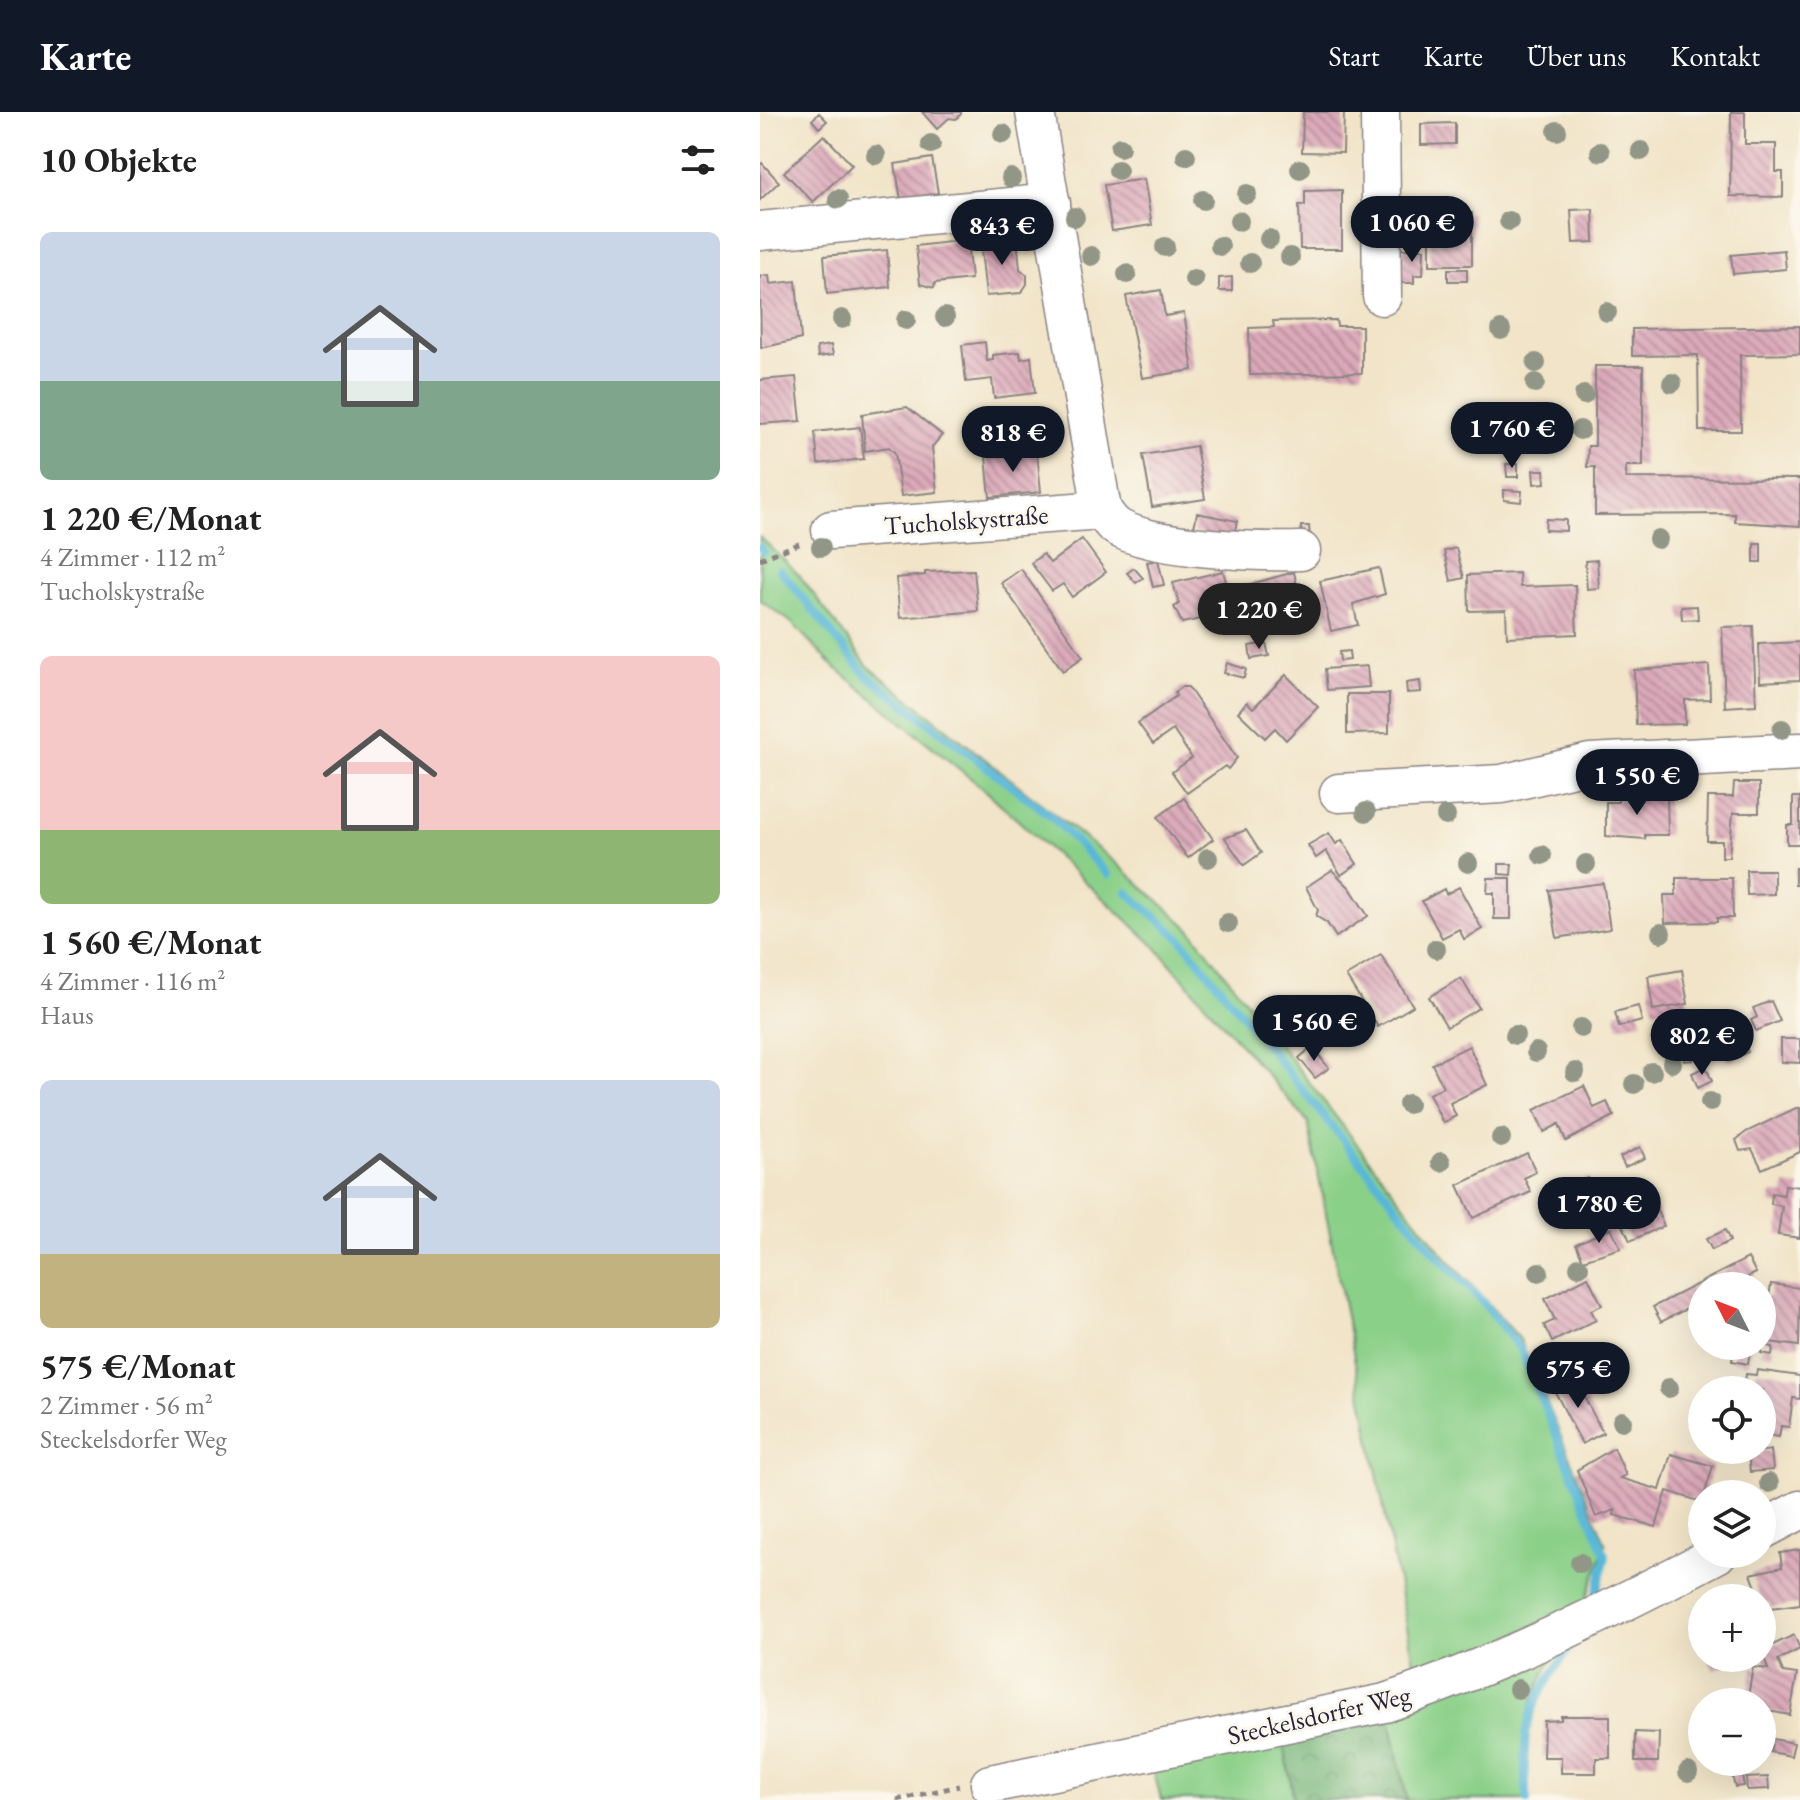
<!DOCTYPE html>
<html lang="de">
<head>
<meta charset="utf-8">
<style>
  :root { --surface:#fff; --page:#f2f2f2; --text:#222; --muted:#767676; --accent:#111827 }
  body { margin:0; font-family:"EB Garamond",serif; background:var(--page); color:var(--text); height:100vh; display:flex; flex-direction:column; font-size:30px; white-space:nowrap }
  * { box-sizing:border-box; margin:0 }
  p { font-size:26px; color:var(--muted) }
  .icon { flex:none; width:44px; height:44px; fill:none; stroke:currentColor; stroke-width:2; stroke-linecap:round; stroke-linejoin:round }
  .map { position:relative; flex:1; overflow:hidden }
  .panel { display:flex; flex-direction:column; background:var(--surface); width:760px }
  .panel>* { flex:none }
  .needle { width:52px; rotate:312deg }
  .controls { position:absolute; left:928px; top:1160px; display:grid; gap:16px }
  .controls a { display:grid; place-items:center; width:88px; height:88px; border-radius:50%; background:var(--surface); box-shadow:0 8px 32px #0002; font-size:40px }
  .price { position:absolute; translate:-50% -68px; padding:0 18px; border-radius:28px; background:var(--accent); color:#fff; font-size:26px; line-height:52px; filter:drop-shadow(0 2px 4px #0008) }
  .price::after { content:''; position:absolute; left:50%; top:48px; width:24px; height:18px; margin-left:-12px; background:inherit; clip-path:polygon(0 0,100% 0,50% 100%) }
  .price.selected { background:#222; color:#fff }
  ul { padding:0; list-style:none }
  li { display:grid; align-content:center; gap:16px; height:424px; padding:0 40px }
  li span { display:grid; place-items:center; height:248px; border-radius:12px; color:#555 }
  li>.icon { margin-inline-start:auto }
  span .icon { width:144px; height:144px; fill:#fffc; stroke-width:1 }
  li b { font-size:34px }
  h2 { display:flex; justify-content:space-between; align-items:center; height:96px; padding:0 40px; font-size:34px }
  header { display:flex; align-items:center; gap:48px; box-sizing:border-box; height:112px; padding:0 40px; background:var(--accent); color:#fff }
  header strong { font-size:38px }
  nav { display:flex; gap:44px; margin-inline-start:auto; font-size:28px }
  main { display:flex; flex:1; min-height:0 }
  .map>svg:first-child { display:block }
  .grass { fill:#8bd089; stroke:#567962; stroke-width:2 }
  .forest { fill:url(#forest-crowns); stroke:#496a58; stroke-width:2 }
  .lines { fill:none; stroke-linecap:round; stroke-linejoin:round }
  .stream { stroke:#59b7d7; stroke-width:8 }
  .building { fill:url(#building-back-hatch) }
  .minor-casing { stroke:#8a8382; stroke-width:41 }
  .path { stroke:#8a8382; stroke-width:5; stroke-dasharray:6 6; stroke-linecap:butt }
  .minor { stroke:#fff; stroke-width:38 }
  .tree { fill:#919687 }
  .labels { text-anchor:middle; dominant-baseline:central; stroke-width:6; stroke-linejoin:round; paint-order:stroke }
  .street-label { font-size:26px; fill:#22223b; stroke:#fbf7ec }
</style>
</head>
<body>
<header>
<strong>Karte</strong>
<nav><a>Start</a><a>Karte</a><a>Über uns</a><a>Kontakt</a></nav>
</header>
<main>
<section class="panel">
<h2>10 Objekte<svg class="icon" aria-label="filters" viewBox="0 0 24 24"><path d="M4 7h16M4 17h16"/><circle cx="9" cy="7" r="2"/><circle cx="15" cy="17" r="2"/></svg></h2>
<ul>
<li><span style="background:linear-gradient(#c9d6e8 60%,#7fa58c 0)"><svg class="icon" aria-label="home" viewBox="0 0 24 24"><path d="M3 11l9-7 9 7M6 9v11h12V9"/></svg></span><div><b>1 220 €/Monat</b><p>4 Zimmer · 112 m²</p><p>Tucholskystraße</p></div></li>
<li><span style="background:linear-gradient(#f6c9c9 70%,#8fb573 0)"><svg class="icon" aria-label="home" viewBox="0 0 24 24"><path d="M3 11l9-7 9 7M6 9v11h12V9"/></svg></span><div><b>1 560 €/Monat</b><p>4 Zimmer · 116 m²</p><p>Haus</p></div></li>
<li><span style="background:linear-gradient(#c9d6e8 70%,#c2b280 0)"><svg class="icon" aria-label="home" viewBox="0 0 24 24"><path d="M3 11l9-7 9 7M6 9v11h12V9"/></svg></span><div><b>575 €/Monat</b><p>2 Zimmer · 56 m²</p><p>Steckelsdorfer Weg</p></div></li>
</ul>
</section>
<div class="map">
<svg width="1040" height="1688" viewBox="0 0 1040 1688">
  <defs>
    <pattern id="forest-crowns" width="20" height="18" patternUnits="userSpaceOnUse" patternTransform="scale(2)"><rect width="20" height="18" fill="#70b275"/><path d="M2 6a3 3 0 1 1 6 0M12 15a3 3 0 1 1 6 0" fill="none" stroke="#5c9061"/></pattern>
    <pattern id="building-back-hatch" width="6" height="6" patternUnits="userSpaceOnUse" patternTransform="scale(2)"><rect width="6" height="6" fill="#dba9b9"/><path d="M-1 5l2 2M0 0l6 6M5-1l2 2" fill="none" stroke="#b18998"/></pattern>
  </defs>
  <rect width="100%" height="100%" fill="#fbf7ec"/>
  <filter id="ink" filterUnits="userSpaceOnUse"><feTurbulence type="fractalNoise" baseFrequency=".0125" numOctaves="2"/><feDisplacementMap in="SourceGraphic" scale="16" xChannelSelector="R" yChannelSelector="G"/><feConvolveMatrix kernelMatrix="1 2 1 2 8 2 1 2 1" color-interpolation-filters="sRGB"/></filter>
  <filter id="wash" filterUnits="userSpaceOnUse"><feTurbulence type="fractalNoise" baseFrequency=".006" numOctaves="4" result="noise"/><feDisplacementMap in="SourceGraphic" scale="32" xChannelSelector="R" yChannelSelector="G"/><feGaussianBlur stdDeviation="1.8" result="paint"/><feColorMatrix in="noise" values="0 0 0 0 0 0 0 0 0 0 0 0 0 0 0 0 0 1.4 0 .05"/><feComposite in="paint" operator="in"/></filter>
  <g filter="url(#wash)">
    <rect width="100%" height="100%" fill="#f1e4c8"/>
    <g class="grass">
      <polygon points="0,425 39,463 108,554 356,751 429,816 678,1136 760,1227 846,1432 826,1488 658,1571 548,1010 395,834 225,678 72,553 31,510 0,488"/>
      <path d="M804 1525C765 1594 760 1609 767 1688H647L628 1600Z"/>
      <polygon points="522,1622 534,1688 401,1688 392,1651"/>
    </g>
    <polygon class="forest" points="628,1600 647,1688 534,1688 522,1622"/>
    <g class="lines">
      <g class="stream">
        <polyline points="0,435 4,440"/>
        <polyline points="20,458 105,562 291,704 348,763"/>
        <polyline points="367,780 421,827 675,1142 721,1188 761,1238 846,1444 835,1487"/>
        <path d="M767 1688C760 1606 768 1597 813 1531"/>
      </g>
    </g>
    <g id="blocks">
      <g class="building">
        <polygon points="162,0 201,0 201,2 196,7 189,6 177,17"/>
        <polygon points="543,0 584,0 583,41 542,40"/>
        <polygon points="971,0 985,0 985,32 1016,32 1016,60 1023,60 1023,85 970,84"/>
        <polygon points="59,1 67,9 59,16 52,8"/>
        <polygon points="695,11 695,32 661,33 661,12"/>
        <polygon points="64,23 92,53 53,90 24,60"/>
        <polygon points="172,46 178,81 141,88 135,52"/>
        <polygon points="2,51 19,70 0,88 0,53"/>
        <polygon points="384,67 392,113 352,119 344,73"/>
        <polygon points="582,78 582,137 540,137 539,93 545,93 545,79"/>
        <polygon points="833,97 834,130 813,131 811,98"/>
        <rect x="670" y="101" width="42" height="52"/>
        <polygon points="259,107 260,118 228,121 227,110"/>
        <polygon points="257,125 260,157 267,163 267,172 261,181 226,184 220,129"/>
        <polygon points="207,128 211,167 175,171 174,176 160,172 156,134"/>
        <polygon points="641,137 664,137 663,163 654,163 654,171 641,171"/>
        <polygon points="127,138 130,175 67,182 64,144"/>
        <polygon points="1024,138 1026,157 973,162 971,143"/>
        <rect x="688" y="157" width="19" height="12"/>
        <polygon points="9,163 10,172 36,169 41,227 1,236 0,164"/>
        <polygon points="472,165 472,179 459,179 459,166"/>
        <polygon points="401,178 405,204 424,201 433,258 382,266 366,184"/>
        <polygon points="576,208 577,214 602,214 602,261 490,263 489,216 514,215 513,209"/>
        <polygon points="1040,214 1040,242 980,243 981,319 939,319 938,243 872,244 872,217"/>
        <polygon points="225,230 227,249 233,248 233,243 260,240 261,247 271,245 275,281 234,286 232,267 206,270 202,233"/>
        <polygon points="71,233 73,243 58,245 57,235"/>
        <polygon points="835,254 883,254 883,354 866,354 866,366 1040,367 1040,414 975,410 975,402 835,403 835,355 827,355 828,334 835,334"/>
        <polygon points="36,265 41,309 0,312 0,268"/>
        <polygon points="147,295 182,323 172,335 177,380 141,384 135,341 129,335 105,339 102,302"/>
        <polygon points="100,315 104,347 58,352 55,320"/>
        <polygon points="242,315 242,328 213,331 212,318"/>
        <polygon points="436,334 445,387 392,395 383,343"/>
        <polygon points="260,337 260,342 277,340 281,380 230,385 226,345 247,343 247,338"/>
        <polygon points="746,352 758,352 758,365 747,365"/>
        <polygon points="773,358 784,358 785,371 774,372"/>
        <polygon points="744,378 762,379 761,390 744,388"/>
        <polygon points="437,401 477,409 473,429 433,420"/>
        <polygon points="786,407 806,408 806,419 785,418"/>
        <polygon points="541,414 549,414 550,425 542,425"/>
        <polygon points="322,427 346,460 312,485 303,472 292,479 271,451 283,442 290,451"/>
        <rect x="994" y="431" width="7" height="19"/>
        <polygon points="696,436 704,466 691,469 684,439"/>
        <polygon points="398,448 404,473 393,475 387,450"/>
        <polygon points="837,448 839,476 827,477 825,449"/>
        <polygon points="374,456 383,466 376,471 367,461"/>
        <polygon points="619,456 625,482 593,492 598,513 571,519 560,469"/>
        <polygon points="261,457 323,545 303,559 241,471"/>
        <polygon points="214,458 218,499 140,506 136,466 165,463 165,460"/>
        <polygon points="463,459 468,477 457,479 463,502 422,511 414,495 419,492 413,471"/>
        <polygon points="534,460 545,510 506,518 503,507 477,513 469,478"/>
        <polygon points="759,461 760,475 815,473 817,522 747,525 746,498 709,499 708,463"/>
        <polygon points="937,494 938,507 922,508 921,495"/>
        <polygon points="993,514 996,593 965,595 962,515"/>
        <polygon points="1040,530 1040,568 1000,570 999,532"/>
        <polygon points="506,531 509,544 491,547 489,534"/>
        <polygon points="589,539 590,548 580,549 579,540"/>
        <polygon points="467,551 486,557 484,566 464,561"/>
        <polygon points="949,553 950,587 925,588 925,612 876,613 874,558"/>
        <polygon points="607,554 609,575 567,578 565,557"/>
        <polygon points="526,563 558,595 526,628 515,616 505,626 478,600 487,590 493,596"/>
        <polygon points="660,569 661,580 647,581 646,571"/>
        <polygon points="421,575 428,575 477,646 468,657 465,654 427,681 412,660 432,646 413,618 393,632 378,611 416,584 415,580"/>
        <polygon points="587,582 629,582 629,621 587,622"/>
        <polygon points="974,671 999,671 999,701 973,701 969,745 962,745 962,729 947,729 948,685 973,685"/>
        <polygon points="907,684 908,723 885,723 885,727 846,724 846,690 858,690 858,685"/>
        <polygon points="1033,685 1040,685 1040,732 1027,732 1027,713 1033,713"/>
        <polygon points="424,686 453,727 428,746 398,705"/>
        <polygon points="486,718 501,741 484,753 465,726"/>
        <polygon points="569,721 576,732 582,728 597,752 581,763 566,739 556,746 548,733"/>
        <polygon points="739,752 752,752 751,763 739,762"/>
        <rect x="1035" y="756" width="5" height="17"/>
        <polygon points="572,758 590,776 608,804 576,825 567,811 556,804 558,798 546,775"/>
        <polygon points="986,758 1014,758 1014,782 987,783"/>
        <polygon points="728,766 751,766 751,807 734,807 734,781 727,781"/>
        <polygon points="916,766 972,766 973,806 957,806 957,810 905,811 904,783 916,783"/>
        <polygon points="843,771 850,817 797,826 789,778"/>
        <polygon points="699,775 722,817 704,827 699,817 682,826 662,789 684,777 686,782"/>
        <polygon points="621,843 653,894 618,915 586,864"/>
        <polygon points="922,858 928,892 893,898 888,864"/>
        <polygon points="701,866 719,896 687,915 669,885"/>
        <polygon points="1011,889 1020,909 996,919 991,908 997,905 993,896"/>
        <polygon points="878,894 882,909 859,915 855,900"/>
        <polygon points="982,927 988,940 969,949 962,936"/>
        <polygon points="1021,927 1040,927 1040,951 1021,950"/>
        <polygon points="709,934 727,973 690,991 696,1004 683,1011 669,982 683,975 672,952"/>
        <polygon points="552,935 569,956 555,966 539,946"/>
        <polygon points="931,936 933,948 924,949 923,937"/>
        <polygon points="946,955 952,969 938,976 932,961"/>
        <polygon points="824,974 834,996 847,990 854,1004 806,1029 799,1012 784,1020 774,998"/>
        <polygon points="1036,996 1040,996 1040,1040 1002,1057 992,1037 980,1039 976,1028 986,1020"/>
        <polygon points="880,1035 885,1046 865,1055 860,1045"/>
        <polygon points="767,1041 776,1060 764,1066 771,1080 713,1106 698,1073"/>
        <polygon points="828,1066 833,1076 817,1083 813,1073"/>
        <polygon points="1025,1073 1040,1075 1040,1126 1018,1123 1022,1094 1011,1092 1012,1081 1024,1083"/>
        <polygon points="894,1092 904,1114 870,1129 860,1107"/>
        <polygon points="851,1116 861,1136 823,1148 816,1132"/>
        <polygon points="965,1118 970,1129 952,1138 946,1127"/>
        <polygon points="988,1146 996,1161 971,1174 942,1174 942,1189 901,1210 893,1195"/>
        <polygon points="828,1165 842,1193 831,1198 836,1208 792,1230 784,1213 795,1208 785,1187"/>
        <polygon points="1011,1172 1040,1176 1039,1234 1002,1229 1007,1197 1002,1196 1002,1184 1009,1185"/>
        <polygon points="1003,1233 1013,1235 1012,1243 1001,1241"/>
        <polygon points="974,1234 991,1234 988,1252 972,1249"/>
        <polygon points="827,1248 837,1270 830,1274 819,1252"/>
        <polygon points="997,1258 1040,1264 1040,1287 1033,1286 1029,1315 1021,1314 1019,1325 1002,1322 1002,1278 984,1278 986,1262 996,1263"/>
        <polygon points="813,1263 843,1321 822,1332 792,1274"/>
        <polygon points="942,1295 942,1309 935,1312 930,1300"/>
        <polygon points="854,1336 866,1363 860,1366 900,1378 911,1342 953,1354 942,1390 907,1379 896,1415 854,1403 855,1398 836,1405 817,1358"/>
        <polygon points="1011,1338 1013,1358 990,1360 988,1341"/>
        <polygon points="1040,1438 1040,1492 1010,1496 1010,1491 1002,1492 991,1462 1022,1455 1020,1441"/>
        <polygon points="1034,1523 1040,1537 1018,1548 1023,1560 1037,1562 1030,1603 1002,1598 1002,1590 987,1590 993,1555 1008,1557 1002,1538"/>
        <polygon points="948,1546 978,1546 954,1558"/>
        <polygon points="801,1604 850,1604 850,1646 836,1646 836,1661 801,1661 801,1645 783,1645 784,1609 801,1608"/>
        <polygon points="875,1620 899,1621 898,1650 875,1650"/>
        <polygon points="1013,1627 1034,1631 1031,1644 1010,1640"/>
        <polygon points="980,1653 984,1674 975,1675 970,1655"/>
        <polygon points="1008,1665 1009,1677 987,1678 986,1666"/>
      </g>
    </g>
  </g>
  <g filter="url(#ink)">
    <use href="#blocks" fill-opacity="0" stroke="#8a8382" stroke-width="2"/>
    <g class="lines">
      <defs>
        <g id="minor">
          <polyline points="275,0 342,398"/>
          <polyline points="620,0 622,184"/>
          <polyline points="0,119 291,91"/>
          <path d="M71 418 342 398C345 402 349 408 353 412 381 437 502 440 541 439"/>
          <polyline points="579,681 742,672 830,651 1040,640"/>
          <polyline points="1002,1418 1040,1398"/>
          <path d="M230 1672 625 1591C739 1553 852 1498 957 1442"/>
        </g>
      </defs>
      <use href="#minor" class="minor-casing"/>
      <g class="path">
        <polyline points="0,447 44,430"/>
        <polyline points="137,1688 199,1674"/>
      </g>
      <use href="#minor" class="minor"/>
    </g>
    <g class="tree">
      <circle cx="797" cy="19" r="10"/>
      <circle cx="243" cy="22" r="10"/>
      <circle cx="171" cy="32" r="10"/>
      <circle cx="360" cy="35" r="10"/>
      <circle cx="881" cy="39" r="10"/>
      <circle cx="840" cy="40" r="10"/>
      <circle cx="116" cy="43" r="10"/>
      <circle cx="426" cy="44" r="10"/>
      <circle cx="540" cy="57" r="10"/>
      <circle cx="358" cy="58" r="10"/>
      <circle cx="251" cy="66" r="10"/>
      <circle cx="487" cy="82" r="10"/>
      <circle cx="78" cy="87" r="10"/>
      <circle cx="443" cy="88" r="10"/>
      <circle cx="315" cy="105" r="10"/>
      <circle cx="479" cy="109" r="10"/>
      <circle cx="749" cy="109" r="10"/>
      <circle cx="509" cy="127" r="10"/>
      <circle cx="460" cy="134" r="10"/>
      <circle cx="405" cy="135" r="10"/>
      <circle cx="331" cy="144" r="10"/>
      <circle cx="530" cy="145" r="10"/>
      <circle cx="490" cy="151" r="10"/>
      <circle cx="367" cy="162" r="10"/>
      <circle cx="434" cy="167" r="10"/>
      <circle cx="847" cy="200" r="10"/>
      <circle cx="185" cy="205" r="10"/>
      <circle cx="82" cy="207" r="10"/>
      <circle cx="146" cy="208" r="10"/>
      <circle cx="741" cy="218" r="10"/>
      <circle cx="776" cy="251" r="10"/>
      <circle cx="775" cy="271" r="10"/>
      <circle cx="912" cy="271" r="10"/>
      <circle cx="824" cy="283" r="10"/>
      <circle cx="820" cy="318" r="10"/>
      <circle cx="898" cy="427" r="10"/>
      <circle cx="61" cy="435" r="10"/>
      <circle cx="1022" cy="617" r="10"/>
      <circle cx="606" cy="700" r="10"/>
      <circle cx="686" cy="704" r="10"/>
      <circle cx="782" cy="743" r="10"/>
      <circle cx="448" cy="746" r="10"/>
      <circle cx="708" cy="751" r="10"/>
      <circle cx="826" cy="752" r="10"/>
      <circle cx="468" cy="811" r="10"/>
      <circle cx="901" cy="821" r="10"/>
      <circle cx="676" cy="837" r="10"/>
      <circle cx="821" cy="916" r="10"/>
      <circle cx="755" cy="923" r="10"/>
      <circle cx="534" cy="924" r="10"/>
      <circle cx="776" cy="940" r="10"/>
      <circle cx="912" cy="951" r="10"/>
      <circle cx="815" cy="960" r="10"/>
      <circle cx="892" cy="960" r="10"/>
      <circle cx="874" cy="972" r="10"/>
      <circle cx="950" cy="990" r="10"/>
      <circle cx="648" cy="992" r="10"/>
      <circle cx="741" cy="1026" r="10"/>
      <circle cx="681" cy="1050" r="10"/>
      <circle cx="819" cy="1155" r="10"/>
      <circle cx="779" cy="1160" r="10"/>
      <circle cx="909" cy="1276" r="10"/>
      <circle cx="862" cy="1309" r="10"/>
      <circle cx="1009" cy="1371" r="10"/>
      <circle cx="820" cy="1451" r="10"/>
      <circle cx="758" cy="1577" r="10"/>
      <circle cx="928" cy="1660" r="10"/>
    </g>
  </g>
  <g class="labels">
    <g class="street-label">
      <text transform="translate(206 408) rotate(-4)">Tucholskystraße</text>
      <text transform="translate(559 1603) rotate(-13)">Steckelsdorfer Weg</text>
    </g>
  </g>
</svg>
<div class="controls">
<a><svg class="needle" viewBox="-14 -14 28 28"><path d="M0-13l5 13h-10z" fill="#e53935"/><path d="M0 13l5-13h-10z" fill="#767676"/></svg></a>
<a><svg class="icon" aria-label="locate" viewBox="0 0 24 24"><circle cx="12" cy="12" r="6"/><path d="M12 2v4M12 18v4M2 12h4M18 12h4"/></svg></a>
<a><svg class="icon" aria-label="layers" viewBox="0 0 24 24"><path d="M12 4l9 5-9 5-9-5zM3 14l9 5 9-5"/></svg></a>
<a>+</a>
<a>−</a>
</div>
<b class="price" style="left:652px;top:152px">1 060 €</b>
<b class="price" style="left:242px;top:155px">843 €</b>
<b class="price" style="left:752px;top:358px">1 760 €</b>
<b class="price" style="left:253px;top:362px">818 €</b>
<b class="price selected" style="left:499px;top:539px">1 220 €</b>
<b class="price" style="left:877px;top:705px">1 550 €</b>
<b class="price" style="left:554px;top:951px">1 560 €</b>
<b class="price" style="left:942px;top:965px">802 €</b>
<b class="price" style="left:839px;top:1133px">1 780 €</b>
<b class="price" style="left:818px;top:1298px">575 €</b>
</div>
</main>
</body>
</html>
